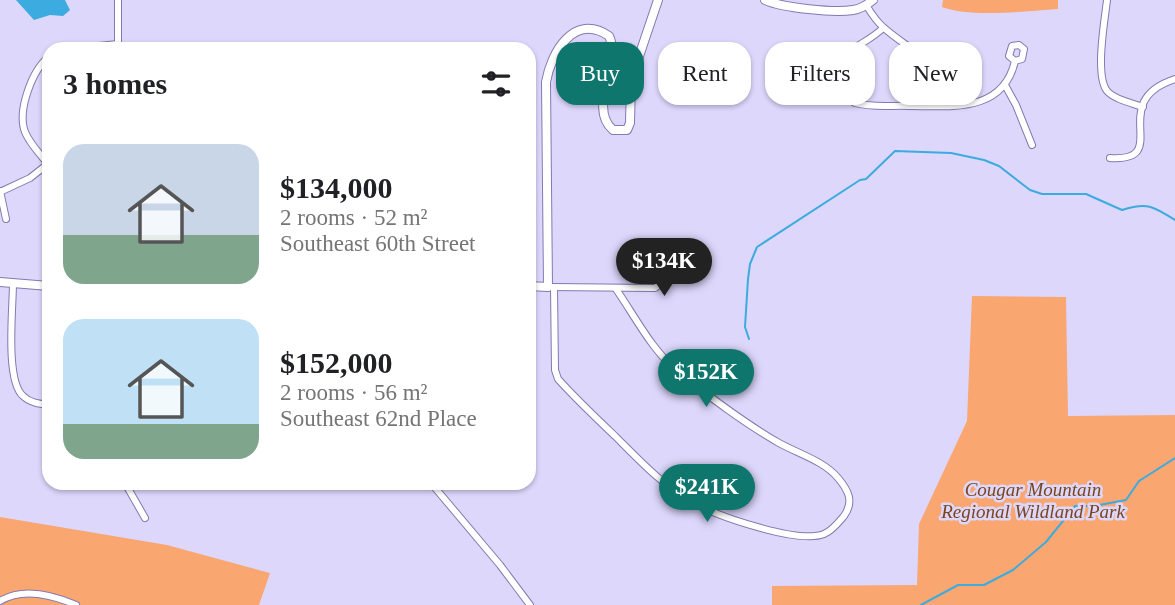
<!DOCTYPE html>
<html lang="en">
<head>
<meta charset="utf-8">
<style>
  :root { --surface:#fff; --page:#f2f2f2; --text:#202124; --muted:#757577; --accent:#0f766e }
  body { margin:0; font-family:Georgia,serif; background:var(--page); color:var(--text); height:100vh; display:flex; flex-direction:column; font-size:26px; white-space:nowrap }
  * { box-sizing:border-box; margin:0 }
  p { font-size:23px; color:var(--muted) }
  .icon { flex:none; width:38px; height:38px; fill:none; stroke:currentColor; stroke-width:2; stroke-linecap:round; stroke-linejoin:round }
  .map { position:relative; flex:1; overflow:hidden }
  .details { position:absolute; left:42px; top:42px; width:494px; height:448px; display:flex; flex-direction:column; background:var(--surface); border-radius:21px; box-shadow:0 2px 5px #0004 }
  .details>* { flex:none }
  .hud { position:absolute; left:556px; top:42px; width:513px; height:63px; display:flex; gap:14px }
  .price { position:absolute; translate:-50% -60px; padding:0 16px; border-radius:24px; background:var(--accent); color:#fff; font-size:23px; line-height:46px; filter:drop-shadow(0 2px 4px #0008) }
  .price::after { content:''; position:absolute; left:50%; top:42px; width:21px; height:16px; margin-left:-10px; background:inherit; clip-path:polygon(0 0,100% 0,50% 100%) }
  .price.active { background:#222; color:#fff }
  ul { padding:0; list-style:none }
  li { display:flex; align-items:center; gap:21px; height:175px; padding:0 21px }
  li span { display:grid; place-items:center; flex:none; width:196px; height:140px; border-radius:21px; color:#555 }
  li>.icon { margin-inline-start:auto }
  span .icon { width:84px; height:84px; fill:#fffc; stroke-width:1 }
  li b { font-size:30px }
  h2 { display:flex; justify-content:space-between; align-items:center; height:84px; padding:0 21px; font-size:30px }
  .chip { padding:0 24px; border-radius:21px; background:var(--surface); box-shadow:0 2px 5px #0004; font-size:24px; line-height:63px }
  .chip.active { background:var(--accent); color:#fff }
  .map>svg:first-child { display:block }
  .green { fill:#f9a670 }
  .water { fill:#3cabdf }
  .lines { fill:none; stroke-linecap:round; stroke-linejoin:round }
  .stream { stroke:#3cabdf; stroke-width:2 }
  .minor-casing { stroke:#8479b1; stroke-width:8 }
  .tertiary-casing { stroke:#8479b1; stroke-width:10 }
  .minor { stroke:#fff; stroke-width:6 }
  .tertiary { stroke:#fff; stroke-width:8 }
  .labels { text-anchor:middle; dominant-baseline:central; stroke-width:5; stroke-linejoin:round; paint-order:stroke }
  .park-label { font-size:19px; font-style:italic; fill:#7b441d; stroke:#ddd7fc }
</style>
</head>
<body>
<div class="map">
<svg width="1175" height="605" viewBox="0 0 1175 605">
  <rect width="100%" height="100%" fill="#ddd7fc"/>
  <g class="green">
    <path d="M943 0H1058V9C1027 11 971 18 942 7Z"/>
    <polygon points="972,296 1066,297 1068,416 1175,415 1175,605 772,605 772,586 917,585 919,524 967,421"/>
    <polygon points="0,517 167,545 270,573 259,605 0,605"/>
  </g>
  <polygon class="water" points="16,0 65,0 70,10 63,16 50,15 34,20"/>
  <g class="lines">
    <g class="stream">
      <path d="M749 339 745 327 748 279 750 264 757 247 860 180 866 179 895 151 951 153 984 160 999 166 1030 190 1042 194H1086L1122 210C1147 202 1153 206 1175 220"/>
      <polyline points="921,605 958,585 984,585 1013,570 1046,542 1075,506 1094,506 1126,500 1139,481 1175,458"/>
    </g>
    <defs>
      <g id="minor">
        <polyline points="118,0 118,49"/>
        <path d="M1107 0C1105 19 1094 78 1108 92 1116 100 1132 103 1143 107"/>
        <path d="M866 5C871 13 876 21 883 27 909 51 951 66 952 106"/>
        <path d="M883 28C864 47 837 48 839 81 840 92 845 98 855 103 872 108 892 105 910 106 952 106 1003 113 1015 61L1009 56 1012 46 1019 45 1024 49 1022 59 1015 61"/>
        <polyline points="69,49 118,44"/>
        <polyline points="1005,85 1016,105 1032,145"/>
        <path d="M1110 158C1175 162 1104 102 1175 79"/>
        <path d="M48 164C40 154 30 144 25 132 17 111 32 70 49 57"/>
        <polyline points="0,191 6,219"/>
        <polyline points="0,192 30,178 49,163"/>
        <path d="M13 283C13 308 5 380 23 396 30 403 40 404 49 405"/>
        <path d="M550 287 655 288C661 284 664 278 669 273 674 270 677 271 681 265L678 259 674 258 668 262 670 272"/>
        <path d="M554 287 555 370 558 379C576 399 595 417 615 436 640 461 665 488 696 504 720 517 799 544 824 534 832 531 839 522 844 516 854 502 849 491 838 478 824 461 799 454 779 443 744 423 710 397 679 373 651 349 636 318 616 289"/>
        <polyline points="125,483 145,518"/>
        <polyline points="431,483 500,565 530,605"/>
        <path d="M0 601C23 587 53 595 76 605"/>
      </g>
      <g id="tertiary">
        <path d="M765 0C783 8 834 13 853 10 861 9 867 5 873 0"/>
        <polyline points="0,282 49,286"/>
        <path d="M528 286 548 287 546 82C551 53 574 12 609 36 622 62 587 108 613 130H627L630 123 631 80 658 0"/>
      </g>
    </defs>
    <use href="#minor" class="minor-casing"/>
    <use href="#tertiary" class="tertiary-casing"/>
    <use href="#minor" class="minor"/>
    <use href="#tertiary" class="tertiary"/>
  </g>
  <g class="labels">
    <g class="park-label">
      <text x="1033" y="489">Cougar Mountain<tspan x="1033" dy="22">Regional Wildland Park</tspan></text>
    </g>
  </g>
</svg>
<b class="price active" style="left:664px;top:298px">$134K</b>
<b class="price" style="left:706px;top:409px">$152K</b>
<b class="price" style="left:707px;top:524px">$241K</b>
<div class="hud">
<a class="chip active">Buy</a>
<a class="chip">Rent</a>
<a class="chip">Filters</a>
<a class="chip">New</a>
</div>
<section class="details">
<h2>3 homes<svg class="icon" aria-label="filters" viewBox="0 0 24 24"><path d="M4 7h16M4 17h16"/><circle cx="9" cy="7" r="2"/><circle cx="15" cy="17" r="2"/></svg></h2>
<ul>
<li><span style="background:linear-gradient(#c9d6e8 65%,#7fa58c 0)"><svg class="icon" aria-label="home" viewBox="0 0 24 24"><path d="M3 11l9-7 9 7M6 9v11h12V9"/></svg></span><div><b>$134,000</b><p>2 rooms · 52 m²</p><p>Southeast 60th Street</p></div></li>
<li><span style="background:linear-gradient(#bfe0f5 75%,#7fa58c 0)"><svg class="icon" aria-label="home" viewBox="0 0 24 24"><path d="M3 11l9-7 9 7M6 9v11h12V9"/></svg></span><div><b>$152,000</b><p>2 rooms · 56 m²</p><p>Southeast 62nd Place</p></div></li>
</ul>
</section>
</div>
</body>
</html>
